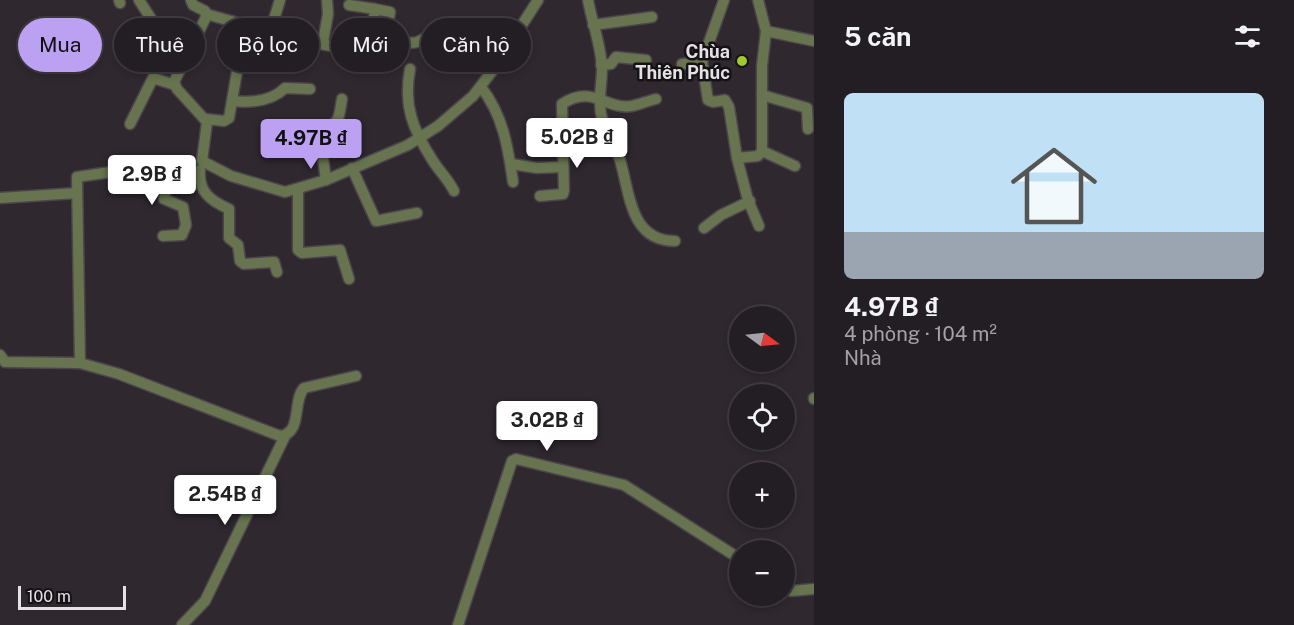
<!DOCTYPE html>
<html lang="vi">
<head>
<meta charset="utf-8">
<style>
  :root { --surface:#231e23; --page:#2f2b30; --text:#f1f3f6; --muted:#a3a2a6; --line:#403c41; --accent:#bca0f2 }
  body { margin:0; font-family:"Public Sans",sans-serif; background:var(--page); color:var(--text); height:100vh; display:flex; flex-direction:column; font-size:22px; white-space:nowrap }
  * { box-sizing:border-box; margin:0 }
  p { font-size:20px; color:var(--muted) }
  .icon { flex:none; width:33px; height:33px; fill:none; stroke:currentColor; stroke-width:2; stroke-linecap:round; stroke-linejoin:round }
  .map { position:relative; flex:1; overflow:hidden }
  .drawer { display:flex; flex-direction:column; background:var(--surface); width:480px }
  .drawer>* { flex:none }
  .guide { position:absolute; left:18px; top:18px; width:570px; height:54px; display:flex; gap:12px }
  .needle { width:39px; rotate:105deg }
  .fabs { position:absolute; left:729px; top:306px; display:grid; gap:12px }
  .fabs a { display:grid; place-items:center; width:66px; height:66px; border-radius:50%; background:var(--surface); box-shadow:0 3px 9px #0003,0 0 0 2px var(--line); font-size:30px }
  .scale { position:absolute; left:18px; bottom:15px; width:108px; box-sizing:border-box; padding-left:6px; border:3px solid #e5e1e5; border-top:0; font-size:16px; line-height:21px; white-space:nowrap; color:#e5e1e5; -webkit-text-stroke:4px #151215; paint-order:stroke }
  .price { position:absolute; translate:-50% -51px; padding:0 14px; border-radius:6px; background:#fff; color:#222; font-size:20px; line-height:39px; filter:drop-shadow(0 2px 3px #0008) }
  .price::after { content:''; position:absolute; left:50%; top:36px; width:18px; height:14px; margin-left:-9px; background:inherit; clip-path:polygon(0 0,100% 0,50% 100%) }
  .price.current { background:var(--accent); color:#111 }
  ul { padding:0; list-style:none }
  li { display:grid; align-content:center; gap:12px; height:318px; padding:0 30px }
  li+li { border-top:2px solid var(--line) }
  li span { display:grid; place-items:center; height:186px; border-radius:9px; color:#555 }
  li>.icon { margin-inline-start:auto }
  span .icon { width:108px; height:108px; fill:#fffc; stroke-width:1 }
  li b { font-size:26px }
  h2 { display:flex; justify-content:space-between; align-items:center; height:72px; padding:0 30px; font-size:26px }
  .pill { padding:0 21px; border-radius:27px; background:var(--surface); box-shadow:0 3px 9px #0003,0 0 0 2px var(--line); font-size:21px; line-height:54px }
  .pill.current { background:var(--accent); color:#111 }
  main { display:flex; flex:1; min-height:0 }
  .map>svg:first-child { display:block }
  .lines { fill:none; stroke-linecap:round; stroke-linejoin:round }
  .minor-casing { stroke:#4c464c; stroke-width:13 }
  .minor { stroke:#67744f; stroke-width:10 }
  .poi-dot { fill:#a0c92b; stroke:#151215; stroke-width:2 }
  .labels { text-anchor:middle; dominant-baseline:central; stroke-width:5; stroke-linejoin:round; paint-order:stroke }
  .poi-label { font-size:18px; font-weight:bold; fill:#e5e1e5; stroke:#151215; text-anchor:end }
</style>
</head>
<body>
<main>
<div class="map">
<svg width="814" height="625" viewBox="0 0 814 625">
  <rect width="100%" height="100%" fill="#2f282f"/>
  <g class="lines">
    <defs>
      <g id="minor">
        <polyline points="119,0 120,3"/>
        <polyline points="191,0 193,5 205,11 206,17 174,82 177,89 207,122 202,161 231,176 285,192 326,180 408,145 438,126 473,96 493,70 538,0"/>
        <path d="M588 0C592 22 601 45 602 68 602 84 598 98 601 114 604 129 613 143 619 157 630 189 628 241 675 241"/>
        <polyline points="724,0 702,62 708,100 713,102 725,100 729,107 737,158 748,200 759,226"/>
        <polyline points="758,0 766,31 814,41"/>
        <polyline points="349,5 375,9 371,41"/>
        <polyline points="375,9 390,12 389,18"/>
        <path d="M206 14 291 38 365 53 370 48 372 39C405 36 412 57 438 25L497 64"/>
        <polyline points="593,25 652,17"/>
        <polyline points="270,32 280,0"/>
        <polyline points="323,42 328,14 327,0"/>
        <polyline points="128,57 141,58 155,38 157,28 139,0"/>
        <polyline points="682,64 702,62"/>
        <polyline points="601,65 611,64 616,57 646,60"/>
        <path d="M410 69C403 106 413 130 433 161 440 172 448 179 454 191"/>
        <path d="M481 87C503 115 508 147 513 182"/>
        <polyline points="762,95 807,108 808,129"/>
        <path d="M232 101C251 103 271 102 285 88L310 89"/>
        <polyline points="206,119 224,121 229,118 240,54 249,26"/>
        <polyline points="130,124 153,78 175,85"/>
        <polyline points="762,151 795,166"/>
        <polyline points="737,158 758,156 762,151 762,66 766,31"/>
        <polyline points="511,164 537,168 563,167"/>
        <polyline points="352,168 376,221 417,213"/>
        <path d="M200 170C198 192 211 201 229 209V238L238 245 240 261 244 264 274 262 277 272"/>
        <path d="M199 177 124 170 77 177 80 363 119 374 280 436C303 433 292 401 304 388L356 376"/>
        <path d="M326 180 321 144 325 127C341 124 339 114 342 99"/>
        <polyline points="298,190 298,250 302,253 340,250 349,279"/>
        <path d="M540 196 563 194 564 191 562 104C593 84 605 110 632 106 640 104 648 101 656 99"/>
        <polyline points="0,198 77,193"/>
        <polyline points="704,228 721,215 750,201"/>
        <polyline points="163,236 182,235 186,225 183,207 164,199 169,175"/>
        <polyline points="0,355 5,362 80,363"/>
        <polyline points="814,398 814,399"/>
        <polyline points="784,588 791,591 814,589"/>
        <polyline points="182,625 205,601 285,436"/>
        <polyline points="458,625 512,461 516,459 624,485 740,559"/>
      </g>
    </defs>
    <use href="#minor" class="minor-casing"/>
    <use href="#minor" class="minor"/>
  </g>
  <circle class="poi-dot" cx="742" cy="61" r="6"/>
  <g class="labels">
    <g class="poi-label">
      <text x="730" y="51">Chùa<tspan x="730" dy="21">Thiên Phúc</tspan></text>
    </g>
  </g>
</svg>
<div class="fabs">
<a><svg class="needle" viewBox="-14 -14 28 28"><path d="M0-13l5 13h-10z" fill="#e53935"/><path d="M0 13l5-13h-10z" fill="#a3a2a6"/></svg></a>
<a><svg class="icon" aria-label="locate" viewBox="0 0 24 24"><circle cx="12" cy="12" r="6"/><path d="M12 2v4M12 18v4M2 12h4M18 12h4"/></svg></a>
<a>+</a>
<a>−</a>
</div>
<div class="scale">100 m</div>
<b class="price" style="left:577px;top:169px">5.02B ₫</b>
<b class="price current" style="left:311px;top:170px">4.97B ₫</b>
<b class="price" style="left:152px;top:206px">2.9B ₫</b>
<b class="price" style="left:547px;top:452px">3.02B ₫</b>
<b class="price" style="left:225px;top:526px">2.54B ₫</b>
<div class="guide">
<a class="pill current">Mua</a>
<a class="pill">Thuê</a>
<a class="pill">Bộ lọc</a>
<a class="pill">Mới</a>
<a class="pill">Căn hộ</a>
</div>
</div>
<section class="drawer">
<h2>5 căn<svg class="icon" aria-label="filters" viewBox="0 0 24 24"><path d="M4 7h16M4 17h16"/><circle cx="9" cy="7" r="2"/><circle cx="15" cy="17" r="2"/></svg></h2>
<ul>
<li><span style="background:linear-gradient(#bfe0f5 75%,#9aa5b1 0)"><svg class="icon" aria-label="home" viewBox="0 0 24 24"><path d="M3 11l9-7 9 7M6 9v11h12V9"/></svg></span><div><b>4.97B ₫</b><p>4 phòng · 104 m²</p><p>Nhà</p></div></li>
</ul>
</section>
</main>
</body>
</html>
